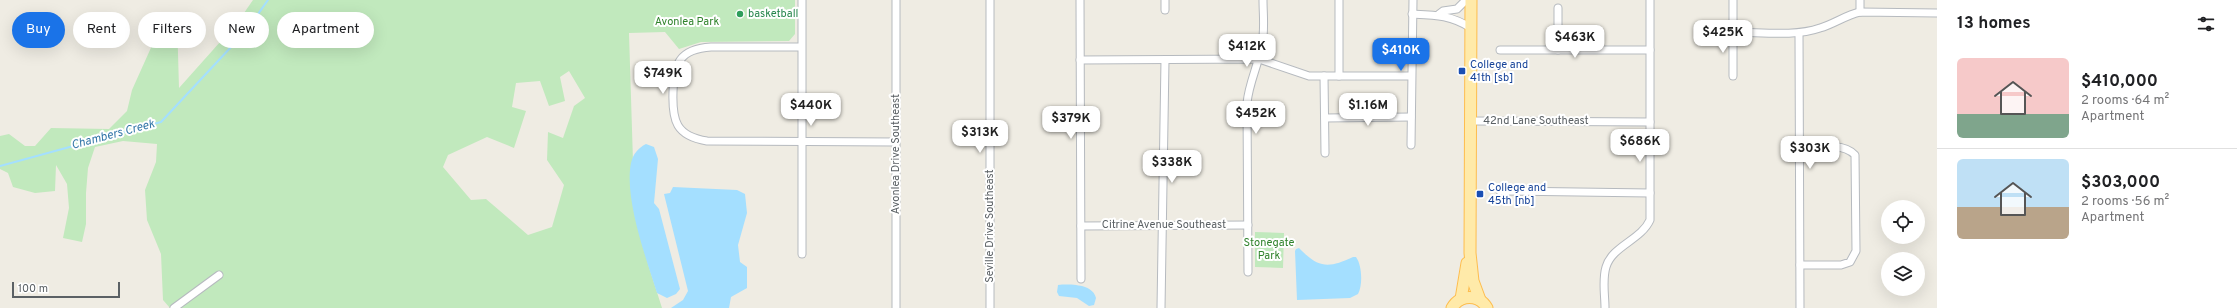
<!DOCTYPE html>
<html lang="en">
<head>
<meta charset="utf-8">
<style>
  :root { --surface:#fff; --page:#f2f2f2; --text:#202124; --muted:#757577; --line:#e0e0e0; --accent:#1a73e8 }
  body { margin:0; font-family:Overpass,sans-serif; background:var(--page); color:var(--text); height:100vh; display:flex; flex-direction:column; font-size:15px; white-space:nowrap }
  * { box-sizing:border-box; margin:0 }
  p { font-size:13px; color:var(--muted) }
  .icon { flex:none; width:22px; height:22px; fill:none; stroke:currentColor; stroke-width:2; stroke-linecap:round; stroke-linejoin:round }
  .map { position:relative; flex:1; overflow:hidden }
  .drawer { display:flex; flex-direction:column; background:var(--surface); width:300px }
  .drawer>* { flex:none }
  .hud { position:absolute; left:12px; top:12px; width:380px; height:36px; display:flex; gap:8px }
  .fabs { position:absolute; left:1881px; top:200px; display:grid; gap:8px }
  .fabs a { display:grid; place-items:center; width:44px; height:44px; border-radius:50%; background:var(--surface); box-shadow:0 4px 16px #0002; font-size:20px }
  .scale { position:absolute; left:12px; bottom:10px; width:108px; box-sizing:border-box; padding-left:4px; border:2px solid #5b6165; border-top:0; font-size:11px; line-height:14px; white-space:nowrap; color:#5b6165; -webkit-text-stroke:3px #fff; paint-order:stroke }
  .price { position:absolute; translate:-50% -34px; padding:0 9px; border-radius:8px; background:#fff; color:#222; font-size:13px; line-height:26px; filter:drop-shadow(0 1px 2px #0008) }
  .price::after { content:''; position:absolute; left:50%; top:24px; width:12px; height:9px; margin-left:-6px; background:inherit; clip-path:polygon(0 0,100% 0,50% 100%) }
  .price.on { background:var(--accent); color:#fff }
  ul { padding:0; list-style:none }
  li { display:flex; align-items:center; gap:12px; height:100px; padding:0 20px }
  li+li { border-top:1px solid var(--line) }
  li span { display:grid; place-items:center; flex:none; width:112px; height:80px; border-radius:6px; color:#555 }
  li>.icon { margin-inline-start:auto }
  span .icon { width:48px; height:48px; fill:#fffc; stroke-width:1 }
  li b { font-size:17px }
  h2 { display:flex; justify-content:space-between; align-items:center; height:48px; padding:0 20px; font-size:17px }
  .pill { padding:0 14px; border-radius:18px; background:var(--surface); box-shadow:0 4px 16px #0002; font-size:14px; line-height:36px }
  .pill.on { background:var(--accent); color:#fff }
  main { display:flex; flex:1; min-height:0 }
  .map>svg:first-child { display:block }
  .green { fill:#c1e9bd; fill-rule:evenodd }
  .water { fill:#a4dfff }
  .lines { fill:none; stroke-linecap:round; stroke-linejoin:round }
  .stream { stroke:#a4dfff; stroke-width:2 }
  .minor-casing { stroke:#b6babf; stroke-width:9 }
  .primary-casing { stroke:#febd4e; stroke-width:13 }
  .minor { stroke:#fff; stroke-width:7 }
  .primary { stroke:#ffeaa9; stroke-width:11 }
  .leisure-dot { fill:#2e9e5b; stroke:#fff; stroke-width:1.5 }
  .transit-dot { fill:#1a4fb4; stroke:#fff; stroke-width:1.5 }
  .labels { text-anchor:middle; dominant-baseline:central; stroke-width:4; stroke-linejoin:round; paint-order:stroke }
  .leisure-label { font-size:11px; fill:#27864d; stroke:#fff; text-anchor:start }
  .park-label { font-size:11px; fill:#30832c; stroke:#fff }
  .transit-label { font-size:11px; fill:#164399; stroke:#fff; text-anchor:start }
  .street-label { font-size:11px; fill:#5b6165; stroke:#fff }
  .water-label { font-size:12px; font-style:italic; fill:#3376a8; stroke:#fff }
</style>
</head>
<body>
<main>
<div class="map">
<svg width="1937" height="308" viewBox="0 0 1937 308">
  <rect width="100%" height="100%" fill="#efece3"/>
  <g class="green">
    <path d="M253 0H795V34L789 41 701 42 679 49 665 32 629 33 634 194 648 264 662 308H170L163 300 161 254 147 220 145 190 156 162 157 144 123 141 95 147 88 168 86 193V224L82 242 63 238 69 208 67 184 56 165 55 191 35 193 13 187 8 173 0 169V136L9 134 25 146H35L51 128 109 129 127 111 132 90 154 41 177 19 179 88 237 23ZM569 71 585 98 574 106 563 138 548 132 547 160 564 185 552 227 528 235 486 199 471 200 443 167 448 155 487 137 514 148 526 111 512 107 516 83 540 81 549 106 565 101 560 77Z"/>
    <polygon points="1255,232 1284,233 1283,268 1255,267"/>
  </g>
  <g class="water">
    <path d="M646 144 654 147 658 159 654 203 659 209 680 289 676 294 667 298 657 293C646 258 624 198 631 163 633 154 638 148 646 144Z"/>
    <polygon points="673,187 737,190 745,194 747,213 738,245 740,262 747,267 747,288 731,297 729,308 671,308 683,300 688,291 664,194 670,193"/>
    <path d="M1299 248C1319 269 1329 268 1353 257H1356C1362 265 1363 285 1358 294L1350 298 1297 300 1295 251 1296 249Z"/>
    <path d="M1058 285C1070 284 1093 284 1096 298L1094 305 1089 306 1077 298 1059 296 1057 292Z"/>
  </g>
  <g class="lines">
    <polyline class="stream" points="0,166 161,122 246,31 268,0"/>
    <defs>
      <g id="minor">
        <polyline points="990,0 990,308"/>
        <polyline points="1080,0 1081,279"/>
        <polyline points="1860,0 1860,12"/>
        <polyline points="1558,8 1558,50"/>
        <polyline points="1165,10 1165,0"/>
        <path d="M1412 14C1435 15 1451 15 1471 28"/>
        <polyline points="1439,14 1443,11 1457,9 1466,0"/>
        <path d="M1733 32C1761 32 1794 37 1820 28 1834 24 1846 15 1860 12L1937 13"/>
        <polyline points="1799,33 1800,308"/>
        <path d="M801 47H711C679 49 674 64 673 92 672 121 676 136 707 141L895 142"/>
        <polyline points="1500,50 1650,50"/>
        <polyline points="1080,60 1259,59 1309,76 1411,76"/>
        <polyline points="1324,76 1325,153"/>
        <polyline points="1339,76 1339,0"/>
        <polyline points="1733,76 1733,0"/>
        <polyline points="1325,118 1411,117"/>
        <polyline points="1471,121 1650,122"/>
        <polyline points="1411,145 1413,0"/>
        <polyline points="1500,191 1650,193"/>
        <polyline points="1081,226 1248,225"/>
        <polyline points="802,254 802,0"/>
        <path d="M1800 265H1841L1850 262 1856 251 1855 155C1843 142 1817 147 1801 148"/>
        <path d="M1248 272 1247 103C1249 82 1259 64 1262 43 1265 30 1263 14 1263 0"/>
        <polyline points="174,308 219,275"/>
        <polyline points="896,308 896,0"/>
        <polyline points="1161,308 1165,60"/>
        <path d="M1605 308C1605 295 1602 280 1606 267 1612 246 1641 240 1650 220V0"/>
      </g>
      <g id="primary">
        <polyline points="1471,0 1470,253 1473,281 1480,300"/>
        <polyline points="1461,299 1467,263"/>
        <path d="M1452 308C1460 294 1479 294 1487 308"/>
      </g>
    </defs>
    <use href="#minor" class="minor-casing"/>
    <use href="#primary" class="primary-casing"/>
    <use href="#minor" class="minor"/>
    <use href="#primary" class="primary"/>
  </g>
  <circle class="leisure-dot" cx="740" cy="14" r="4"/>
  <g class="transit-dot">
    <rect x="1458" y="67" width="8" height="8" rx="2"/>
    <rect x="1476" y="190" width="8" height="8" rx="2"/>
  </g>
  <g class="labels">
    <g class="leisure-label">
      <text x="748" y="14">basketball</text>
    </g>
    <g class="park-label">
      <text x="687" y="22">Avonlea Park</text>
      <text x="1269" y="243">Stonegate<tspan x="1269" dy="13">Park</tspan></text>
    </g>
    <g class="transit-label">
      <text x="1470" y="65">College and<tspan x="1470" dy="13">41th [sb]</tspan></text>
      <text x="1488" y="188">College and<tspan x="1488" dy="13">45th [nb]</tspan></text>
    </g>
    <g class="street-label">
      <text x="1536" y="121">42nd Lane Southeast</text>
      <text transform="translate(896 154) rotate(-90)">Avonlea Drive Southeast</text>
      <text x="1164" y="225">Citrine Avenue Southeast</text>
      <text transform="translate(990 226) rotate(-90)">Seville Drive Southeast</text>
    </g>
    <g class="water-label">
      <text transform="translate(113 135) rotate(-15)">Chambers Creek</text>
    </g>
  </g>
</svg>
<div class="fabs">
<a><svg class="icon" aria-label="locate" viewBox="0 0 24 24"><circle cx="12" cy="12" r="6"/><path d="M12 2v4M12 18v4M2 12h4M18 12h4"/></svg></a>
<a><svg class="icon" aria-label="layers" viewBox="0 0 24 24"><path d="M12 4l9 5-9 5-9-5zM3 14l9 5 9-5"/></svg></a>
</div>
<div class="scale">100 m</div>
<b class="price" style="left:1723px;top:54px">$425K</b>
<b class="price" style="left:1575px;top:59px">$463K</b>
<b class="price" style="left:1247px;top:68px">$412K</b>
<b class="price on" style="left:1401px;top:72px">$410K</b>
<b class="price" style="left:663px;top:95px">$749K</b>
<b class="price" style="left:811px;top:127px">$440K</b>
<b class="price" style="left:1368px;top:127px">$1.16M</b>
<b class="price" style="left:1256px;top:135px">$452K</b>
<b class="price" style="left:1071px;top:140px">$379K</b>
<b class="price" style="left:980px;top:154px">$313K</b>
<b class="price" style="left:1640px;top:163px">$686K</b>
<b class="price" style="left:1810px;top:170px">$303K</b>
<b class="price" style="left:1172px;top:184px">$338K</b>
<div class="hud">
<a class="pill on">Buy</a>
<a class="pill">Rent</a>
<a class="pill">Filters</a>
<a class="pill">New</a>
<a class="pill">Apartment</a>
</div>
</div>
<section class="drawer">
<h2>13 homes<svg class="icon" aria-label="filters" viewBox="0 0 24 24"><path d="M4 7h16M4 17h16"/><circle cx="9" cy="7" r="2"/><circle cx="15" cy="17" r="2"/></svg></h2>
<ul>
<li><span style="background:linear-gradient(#f6c9c9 70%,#7fa58c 0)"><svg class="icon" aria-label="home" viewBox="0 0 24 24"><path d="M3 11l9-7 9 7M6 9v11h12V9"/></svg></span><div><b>$410,000</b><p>2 rooms · 64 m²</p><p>Apartment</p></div></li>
<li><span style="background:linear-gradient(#bfe0f5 60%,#b9a48a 0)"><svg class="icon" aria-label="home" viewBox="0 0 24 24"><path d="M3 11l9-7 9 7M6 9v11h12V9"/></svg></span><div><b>$303,000</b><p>2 rooms · 56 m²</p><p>Apartment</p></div></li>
</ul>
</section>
</main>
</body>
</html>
